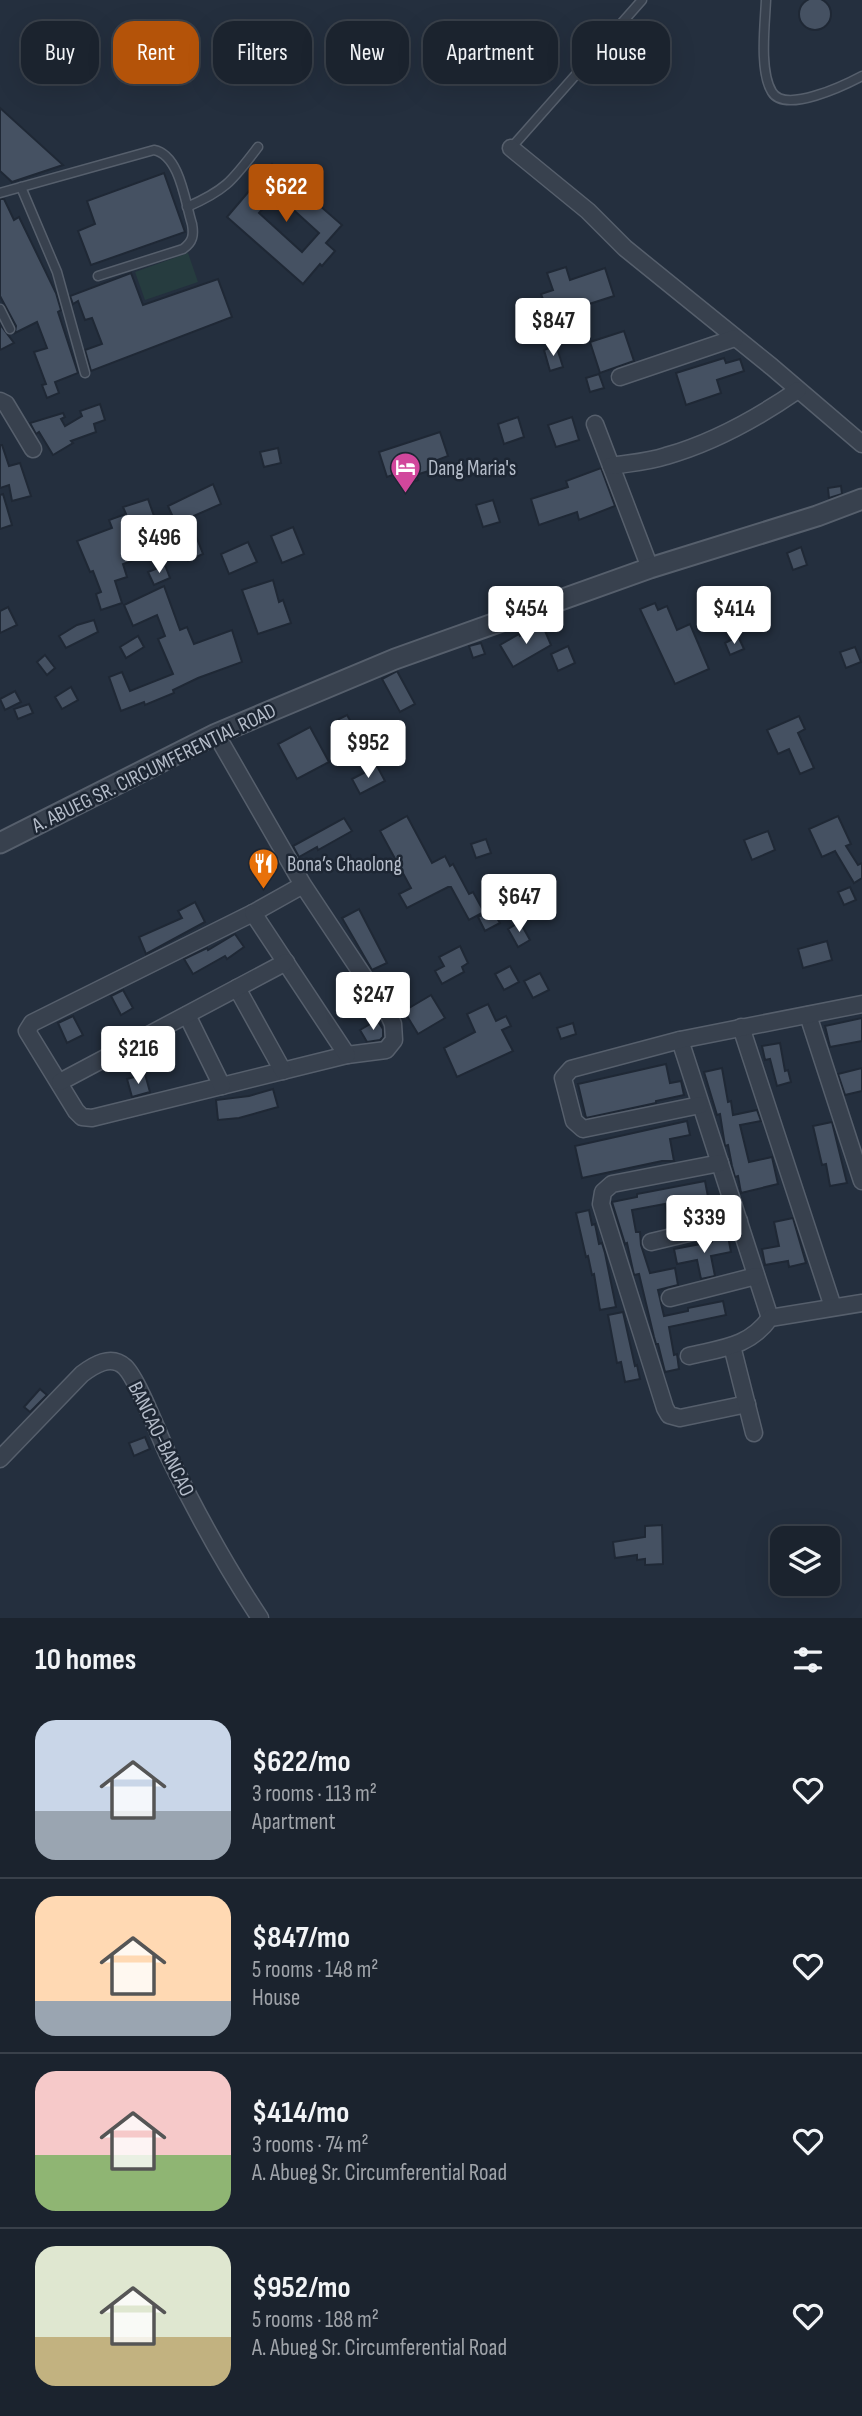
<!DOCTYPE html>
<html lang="en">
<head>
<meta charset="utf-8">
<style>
  :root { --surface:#1b232e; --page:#242b36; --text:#f1f3f6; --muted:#a0a4aa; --line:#39404a; --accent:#b45309 }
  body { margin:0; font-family:"Sofia Sans Condensed",sans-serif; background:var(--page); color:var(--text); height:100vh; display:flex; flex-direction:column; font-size:26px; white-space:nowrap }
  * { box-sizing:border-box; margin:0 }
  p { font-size:23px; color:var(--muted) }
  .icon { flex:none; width:38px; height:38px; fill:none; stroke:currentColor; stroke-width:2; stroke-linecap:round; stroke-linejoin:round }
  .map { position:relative; height:1618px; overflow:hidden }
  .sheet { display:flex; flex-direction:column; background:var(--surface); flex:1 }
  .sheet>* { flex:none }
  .hud { position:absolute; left:21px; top:21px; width:821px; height:63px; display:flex; gap:14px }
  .tools { position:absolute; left:770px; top:1526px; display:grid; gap:14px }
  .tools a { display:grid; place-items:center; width:70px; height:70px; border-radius:14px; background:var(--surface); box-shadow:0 7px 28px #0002,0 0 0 2px var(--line); font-size:35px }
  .price { position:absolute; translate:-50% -60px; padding:0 16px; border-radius:7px; background:#fff; color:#222; font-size:23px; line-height:46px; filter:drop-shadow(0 2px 4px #0008) }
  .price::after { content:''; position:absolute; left:50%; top:42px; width:21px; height:16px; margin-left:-10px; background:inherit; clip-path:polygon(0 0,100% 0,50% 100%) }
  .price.current { background:var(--accent); color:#fff }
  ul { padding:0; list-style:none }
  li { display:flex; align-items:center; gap:21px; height:175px; padding:0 35px }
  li+li { border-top:2px solid var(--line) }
  li span { display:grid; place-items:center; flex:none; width:196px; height:140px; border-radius:21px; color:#555 }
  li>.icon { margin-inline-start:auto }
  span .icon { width:84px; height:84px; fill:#fffc; stroke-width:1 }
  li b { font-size:30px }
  h2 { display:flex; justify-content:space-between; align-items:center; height:84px; padding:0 35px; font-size:30px }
  .chip { padding:0 24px; border-radius:21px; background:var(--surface); box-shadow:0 7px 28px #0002,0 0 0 2px var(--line); font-size:24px; line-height:63px }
  .chip.current { background:var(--accent); color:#fff }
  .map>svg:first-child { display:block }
  .green { fill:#263c3f }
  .building { fill:#455162; stroke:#1f2835; stroke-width:2; fill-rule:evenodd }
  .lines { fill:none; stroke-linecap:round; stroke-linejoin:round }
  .service-casing { stroke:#565f6c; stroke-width:11 }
  .minor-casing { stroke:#565f6c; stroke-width:19 }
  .tertiary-casing { stroke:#565f6c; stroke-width:23 }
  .service { stroke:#38414e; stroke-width:8 }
  .minor { stroke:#38414e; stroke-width:16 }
  .tertiary { stroke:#38414e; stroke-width:19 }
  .labels { text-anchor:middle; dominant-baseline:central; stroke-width:5; stroke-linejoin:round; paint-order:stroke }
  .poi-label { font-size:21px; fill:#b4bcc9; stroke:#1d2633; text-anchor:start }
  .street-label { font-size:21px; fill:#b4bcc9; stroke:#1d2633 }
</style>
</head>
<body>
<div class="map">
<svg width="862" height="1618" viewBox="0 0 862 1618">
  <rect width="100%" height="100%" fill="#242f3e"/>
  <polygon class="green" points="188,253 198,282 145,300 135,272"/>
  <g class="building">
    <circle cx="815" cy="14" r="16"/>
    <polygon points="0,108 63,165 12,182 0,171"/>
    <path d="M272 164 342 225 326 243 335 251 322 266 320 264 303 284 227 217ZM276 194 319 233 302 252 259 213Z"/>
    <polygon points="164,173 185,232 91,265 78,231 95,224 87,201"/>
    <polygon points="0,199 4,199 14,220 19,217 56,293 61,310 58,312 78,373 55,382 59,393 47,398 42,385 46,384 34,352 47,348 37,322 15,333 16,326 0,296"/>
    <polygon points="566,267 570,280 605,268 614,296 583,306 584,310 575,313 577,319 554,327 541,294 553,290 547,273"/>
    <polygon points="131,273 143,305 218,279 232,317 91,371 85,350 102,344 92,318 85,320 78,301 73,304 70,296"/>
    <polygon points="0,324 14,343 0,350"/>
    <polygon points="624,331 634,361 600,373 590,342"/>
    <polygon points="556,345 563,367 550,371 544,350"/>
    <polygon points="724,358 726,363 740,359 744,371 717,380 721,393 686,405 676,373"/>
    <polygon points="599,374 604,388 590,392 586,378"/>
    <polygon points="100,404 105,420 94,424 96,432 71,441 73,443 53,455 39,432 36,434 30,423 63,413 65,417 61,419 65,426 82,416 80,411"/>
    <polygon points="518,417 524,437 504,444 498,424"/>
    <polygon points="572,417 579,440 556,447 548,425"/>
    <polygon points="440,432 448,456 432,462 435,469 416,475 418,480 402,485 398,473 387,477 379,452"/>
    <polygon points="0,445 2,445 9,466 20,463 31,496 12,501 9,485 0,488"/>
    <polygon points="278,448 281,463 264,467 260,452"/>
    <polygon points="601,468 615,506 579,520 577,512 539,525 531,499 568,487 566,481"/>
    <polygon points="213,484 221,504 189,518 203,554 188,561 181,543 184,542 168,506"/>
    <polygon points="841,486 842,494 829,498 828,488"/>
    <polygon points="3,494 12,525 0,529 0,495"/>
    <polygon points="148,499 154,516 139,521 151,554 123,564 127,577 115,581 122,603 101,610 96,594 101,592 93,571 90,572 77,541 112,528 109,520 126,514 123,507"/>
    <polygon points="493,500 500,522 483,527 476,505"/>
    <polygon points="293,527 304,554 282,563 271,536"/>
    <polygon points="248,542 257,562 229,574 221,554"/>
    <polygon points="801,547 807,565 793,570 787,553"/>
    <polygon points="165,565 170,578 154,585 148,572"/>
    <polygon points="273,580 279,602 283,600 291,623 258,634 242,590"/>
    <polygon points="164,586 180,630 187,627 194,644 232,630 242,662 198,678 173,690 174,693 145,705 144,702 121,711 109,677 122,672 130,691 173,674 158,639 165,636 157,615 133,626 124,605"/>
    <polygon points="655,603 658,610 667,606 677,630 690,624 709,669 675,684 640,609"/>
    <polygon points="8,607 17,625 0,633 0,611"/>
    <polygon points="94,620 98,632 66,648 59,636 77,625"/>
    <polygon points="543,626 551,645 513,667 500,645 519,634 520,636"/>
    <polygon points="138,636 144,647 126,658 120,647"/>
    <polygon points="738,636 744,649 730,655 725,643"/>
    <polygon points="481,643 485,654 473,658 469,646"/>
    <polygon points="568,646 575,663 558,671 551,654"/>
    <polygon points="855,647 861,662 846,668 840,652"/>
    <polygon points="45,655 55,668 47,675 37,662"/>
    <polygon points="397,671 415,704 400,712 382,679"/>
    <polygon points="71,687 78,700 62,709 55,697"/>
    <polygon points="15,691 21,702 5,710 0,699"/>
    <polygon points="29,704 33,713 18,719 14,709"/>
    <polygon points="347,715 355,729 342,736 335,721"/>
    <polygon points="799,716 805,729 798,733 814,768 800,774 789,749 778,754 767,730"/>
    <polygon points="310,727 329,762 297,779 278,744"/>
    <polygon points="377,766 385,781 360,794 352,779"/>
    <polygon points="407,816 432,863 445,856 450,866 453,864 469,894 473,892 484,912 469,920 451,887 448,887 407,908 399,894 411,888 380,831"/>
    <polygon points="838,816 851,844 846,846 858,865 862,863 862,878 854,883 835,851 822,857 809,829"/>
    <polygon points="344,818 352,831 318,850 317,847 299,857 293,846"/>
    <polygon points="768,831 775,850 752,860 744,840"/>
    <polygon points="486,839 491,853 476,858 471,844"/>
    <polygon points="850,887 856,900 844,905 838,892"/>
    <polygon points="195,902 205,922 146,954 139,937 182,918 178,911"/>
    <polygon points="359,909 387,963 372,970 342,918"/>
    <polygon points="492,910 500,923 485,931 478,917"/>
    <polygon points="520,922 530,940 518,947 508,929"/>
    <polygon points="235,934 244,947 227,959 225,956 193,974 184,959 207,948 208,950"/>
    <polygon points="827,941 832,960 803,968 798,949"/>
    <polygon points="460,946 468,963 462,967 464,972 442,984 435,971 444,966 439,957"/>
    <polygon points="510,966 519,982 504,990 495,974"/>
    <polygon points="540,973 549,990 533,998 524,981"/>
    <polygon points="123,990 133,1008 121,1015 111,996"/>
    <polygon points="431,995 445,1018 418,1034 404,1011"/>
    <polygon points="488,1004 496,1021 506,1016 511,1026 502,1030 513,1051 457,1077 444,1048 475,1032 467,1014"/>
    <polygon points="73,1016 83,1035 67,1043 58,1023"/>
    <polygon points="862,1018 862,1041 830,1047 825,1026"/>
    <polygon points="377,1020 383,1029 383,1037 380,1040 367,1042 360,1030"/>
    <polygon points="573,1023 576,1034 561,1039 557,1028"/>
    <polygon points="780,1043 785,1071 788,1070 791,1082 777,1086 770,1059 765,1060 762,1046"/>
    <polygon points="666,1064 670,1083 681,1081 684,1095 656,1101 656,1103 586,1118 578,1084"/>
    <polygon points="722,1068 728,1102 731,1101 733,1115 757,1110 761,1121 740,1125 749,1162 772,1157 778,1184 741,1193 738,1176 735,1177 732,1166 728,1145 725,1146 720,1114 717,1115 704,1072"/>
    <polygon points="862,1068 862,1091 845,1095 838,1074"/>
    <polygon points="145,1074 150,1092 132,1097 127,1079"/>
    <polygon points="273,1089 278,1107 239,1118 218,1120 216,1100 249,1096"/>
    <polygon points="687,1121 690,1135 670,1139 674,1161 662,1161 582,1178 575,1146"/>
    <polygon points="832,1122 847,1183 830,1186 826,1164 822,1165 813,1126"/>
    <polygon points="705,1181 709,1202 713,1201 715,1216 669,1224 665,1204 632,1210 636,1232 640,1232 641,1245 650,1273 675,1268 678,1285 658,1290 664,1316 688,1311 688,1308 723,1301 726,1315 669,1327 674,1355 677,1354 679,1369 665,1372 658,1344 656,1344 654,1337 639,1274 634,1275 627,1243 625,1244 612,1202 637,1197 637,1194"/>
    <polygon points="589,1210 592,1225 595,1224 599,1244 602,1243 605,1253 616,1307 600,1310 594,1274 592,1275 588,1256 586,1257 576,1213"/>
    <polygon points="793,1218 806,1263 789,1267 788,1261 765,1265 762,1249 779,1246 774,1222"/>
    <polygon points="728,1236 731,1252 711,1256 715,1276 701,1279 697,1260 677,1264 674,1249 712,1242 712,1239"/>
    <polygon points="623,1312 635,1366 637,1365 640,1379 625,1382 621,1362 617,1363 608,1315"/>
    <polygon points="40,1389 47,1395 30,1412 24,1407"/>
    <polygon points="145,1437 150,1449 134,1456 129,1443"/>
    <polygon points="662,1525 663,1564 645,1565 645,1559 637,1560 637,1555 615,1558 613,1542 645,1537 645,1526"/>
  </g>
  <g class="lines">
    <defs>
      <g id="service">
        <path d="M766 0C765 24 759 71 772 92 785 114 845 85 862 76"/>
        <polyline points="511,148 642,0"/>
        <polyline points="21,187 57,272 85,373"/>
        <path d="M0 193 154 150C180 155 185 202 192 224 194 235 193 242 183 249L98 276"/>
        <path d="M187 207C226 190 232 181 258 147"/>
        <polyline points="0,309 10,329"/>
      </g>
      <g id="minor">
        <polyline points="511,148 588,211 625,248 772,367 862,444"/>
        <polyline points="620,377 735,338"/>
        <polyline points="0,401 6,404 33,449"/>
        <polyline points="595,424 650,568"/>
        <path d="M611 466C629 463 648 462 666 456 712 443 759 417 798 390"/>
        <polyline points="216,734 303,885 388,1013 393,1024 394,1040 386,1050 347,1055 92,1118 82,1117 76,1111 27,1031 32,1023 253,913 303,885"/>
        <polyline points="253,913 347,1055"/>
        <polyline points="237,988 283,1071"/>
        <polyline points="187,1015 222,1086"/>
        <polyline points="808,1015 862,1181"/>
        <polyline points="741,1027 833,1307"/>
        <polyline points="680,1040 770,1318"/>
        <polyline points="60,1082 286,962"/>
        <polyline points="700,1105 583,1129 574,1121 563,1078 571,1069 680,1040 862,1004"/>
        <polyline points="720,1163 612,1184 603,1192 601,1204 665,1408 669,1415 680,1418 747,1404"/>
        <polyline points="651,1242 739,1221"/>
        <polyline points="670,1298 756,1276"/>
        <polyline points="732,1346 754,1433"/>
        <path d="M689 1356C722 1348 749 1347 770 1318L862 1303"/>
        <path d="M0 1459 82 1374C94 1365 111 1354 125 1367 139 1381 160 1439 170 1459 197 1514 226 1567 260 1618"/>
      </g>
      <polyline id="tertiary" points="0,843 216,734 395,659 650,568 817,516 862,499"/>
    </defs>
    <use href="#service" class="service-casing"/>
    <use href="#minor" class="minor-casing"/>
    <use href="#tertiary" class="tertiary-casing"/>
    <use href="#service" class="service"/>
    <use href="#minor" class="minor"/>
    <use href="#tertiary" class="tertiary"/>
  </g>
  <defs>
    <symbol id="hotel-pin" viewBox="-11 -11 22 30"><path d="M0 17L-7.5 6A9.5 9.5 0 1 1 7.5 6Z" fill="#d1479c" stroke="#1d2633"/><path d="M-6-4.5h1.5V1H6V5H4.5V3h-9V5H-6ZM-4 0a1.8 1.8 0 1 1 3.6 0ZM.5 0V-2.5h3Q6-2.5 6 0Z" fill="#fff"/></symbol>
    <symbol id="restaurant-pin" viewBox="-11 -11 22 30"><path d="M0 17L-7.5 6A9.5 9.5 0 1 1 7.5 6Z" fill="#e8710a" stroke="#1d2633"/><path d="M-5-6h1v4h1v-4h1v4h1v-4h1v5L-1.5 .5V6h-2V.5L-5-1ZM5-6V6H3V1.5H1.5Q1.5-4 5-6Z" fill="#fff"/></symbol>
  </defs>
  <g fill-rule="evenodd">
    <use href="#hotel-pin" x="388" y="450" width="35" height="47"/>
    <use href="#restaurant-pin" x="246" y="846" width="35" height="47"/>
  </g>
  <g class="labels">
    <g class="poi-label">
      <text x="428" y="468">Dang Maria's</text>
      <text x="287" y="864">Bona’s Chaolong</text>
    </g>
    <g class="street-label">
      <text transform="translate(154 768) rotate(-26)">A. ABUEG SR. CIRCUMFERENTIAL ROAD</text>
      <text transform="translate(161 1439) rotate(64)">BANCAO-BANCAO</text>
    </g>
  </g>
</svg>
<div class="tools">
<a><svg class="icon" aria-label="layers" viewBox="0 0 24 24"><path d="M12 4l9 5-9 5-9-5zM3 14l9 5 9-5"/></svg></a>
</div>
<b class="price current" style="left:286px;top:224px">$622</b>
<b class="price" style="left:553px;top:358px">$847</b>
<b class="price" style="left:159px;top:575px">$496</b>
<b class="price" style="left:526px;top:646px">$454</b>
<b class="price" style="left:734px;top:646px">$414</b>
<b class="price" style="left:368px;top:780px">$952</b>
<b class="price" style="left:519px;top:934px">$647</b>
<b class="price" style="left:373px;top:1032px">$247</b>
<b class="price" style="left:138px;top:1086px">$216</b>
<b class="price" style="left:704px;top:1255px">$339</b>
<div class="hud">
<a class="chip">Buy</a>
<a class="chip current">Rent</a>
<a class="chip">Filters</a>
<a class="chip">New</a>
<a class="chip">Apartment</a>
<a class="chip">House</a>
</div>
</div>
<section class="sheet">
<h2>10 homes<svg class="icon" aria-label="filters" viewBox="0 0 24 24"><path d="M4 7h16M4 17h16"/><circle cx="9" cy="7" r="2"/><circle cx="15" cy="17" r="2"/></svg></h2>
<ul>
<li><span style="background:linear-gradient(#c9d6e8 65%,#9aa5b1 0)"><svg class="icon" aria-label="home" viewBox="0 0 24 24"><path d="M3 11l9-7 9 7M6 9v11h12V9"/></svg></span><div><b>$622/mo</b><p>3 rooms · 113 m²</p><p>Apartment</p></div><svg class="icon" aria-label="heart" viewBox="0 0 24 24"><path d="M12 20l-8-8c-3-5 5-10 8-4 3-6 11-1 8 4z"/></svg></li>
<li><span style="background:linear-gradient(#ffd9b3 75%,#9aa5b1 0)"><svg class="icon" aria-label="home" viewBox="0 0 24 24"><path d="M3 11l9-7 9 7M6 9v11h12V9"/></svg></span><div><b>$847/mo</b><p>5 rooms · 148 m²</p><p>House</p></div><svg class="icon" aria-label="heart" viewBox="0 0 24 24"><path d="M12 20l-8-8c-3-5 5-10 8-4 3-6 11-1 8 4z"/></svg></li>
<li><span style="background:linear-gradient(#f6c9c9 60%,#8fb573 0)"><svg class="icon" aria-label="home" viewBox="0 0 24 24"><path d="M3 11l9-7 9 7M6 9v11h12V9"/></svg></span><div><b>$414/mo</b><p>3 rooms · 74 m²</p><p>A. Abueg Sr. Circumferential Road</p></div><svg class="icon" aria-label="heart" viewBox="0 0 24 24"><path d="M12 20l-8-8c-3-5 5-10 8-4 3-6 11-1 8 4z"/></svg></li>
<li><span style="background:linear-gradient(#dfe7d0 65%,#c2b280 0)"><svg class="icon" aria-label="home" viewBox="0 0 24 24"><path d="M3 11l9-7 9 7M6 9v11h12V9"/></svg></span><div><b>$952/mo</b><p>5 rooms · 188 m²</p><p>A. Abueg Sr. Circumferential Road</p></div><svg class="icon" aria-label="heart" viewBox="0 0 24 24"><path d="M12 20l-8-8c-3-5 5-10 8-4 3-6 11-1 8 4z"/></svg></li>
</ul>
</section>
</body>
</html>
